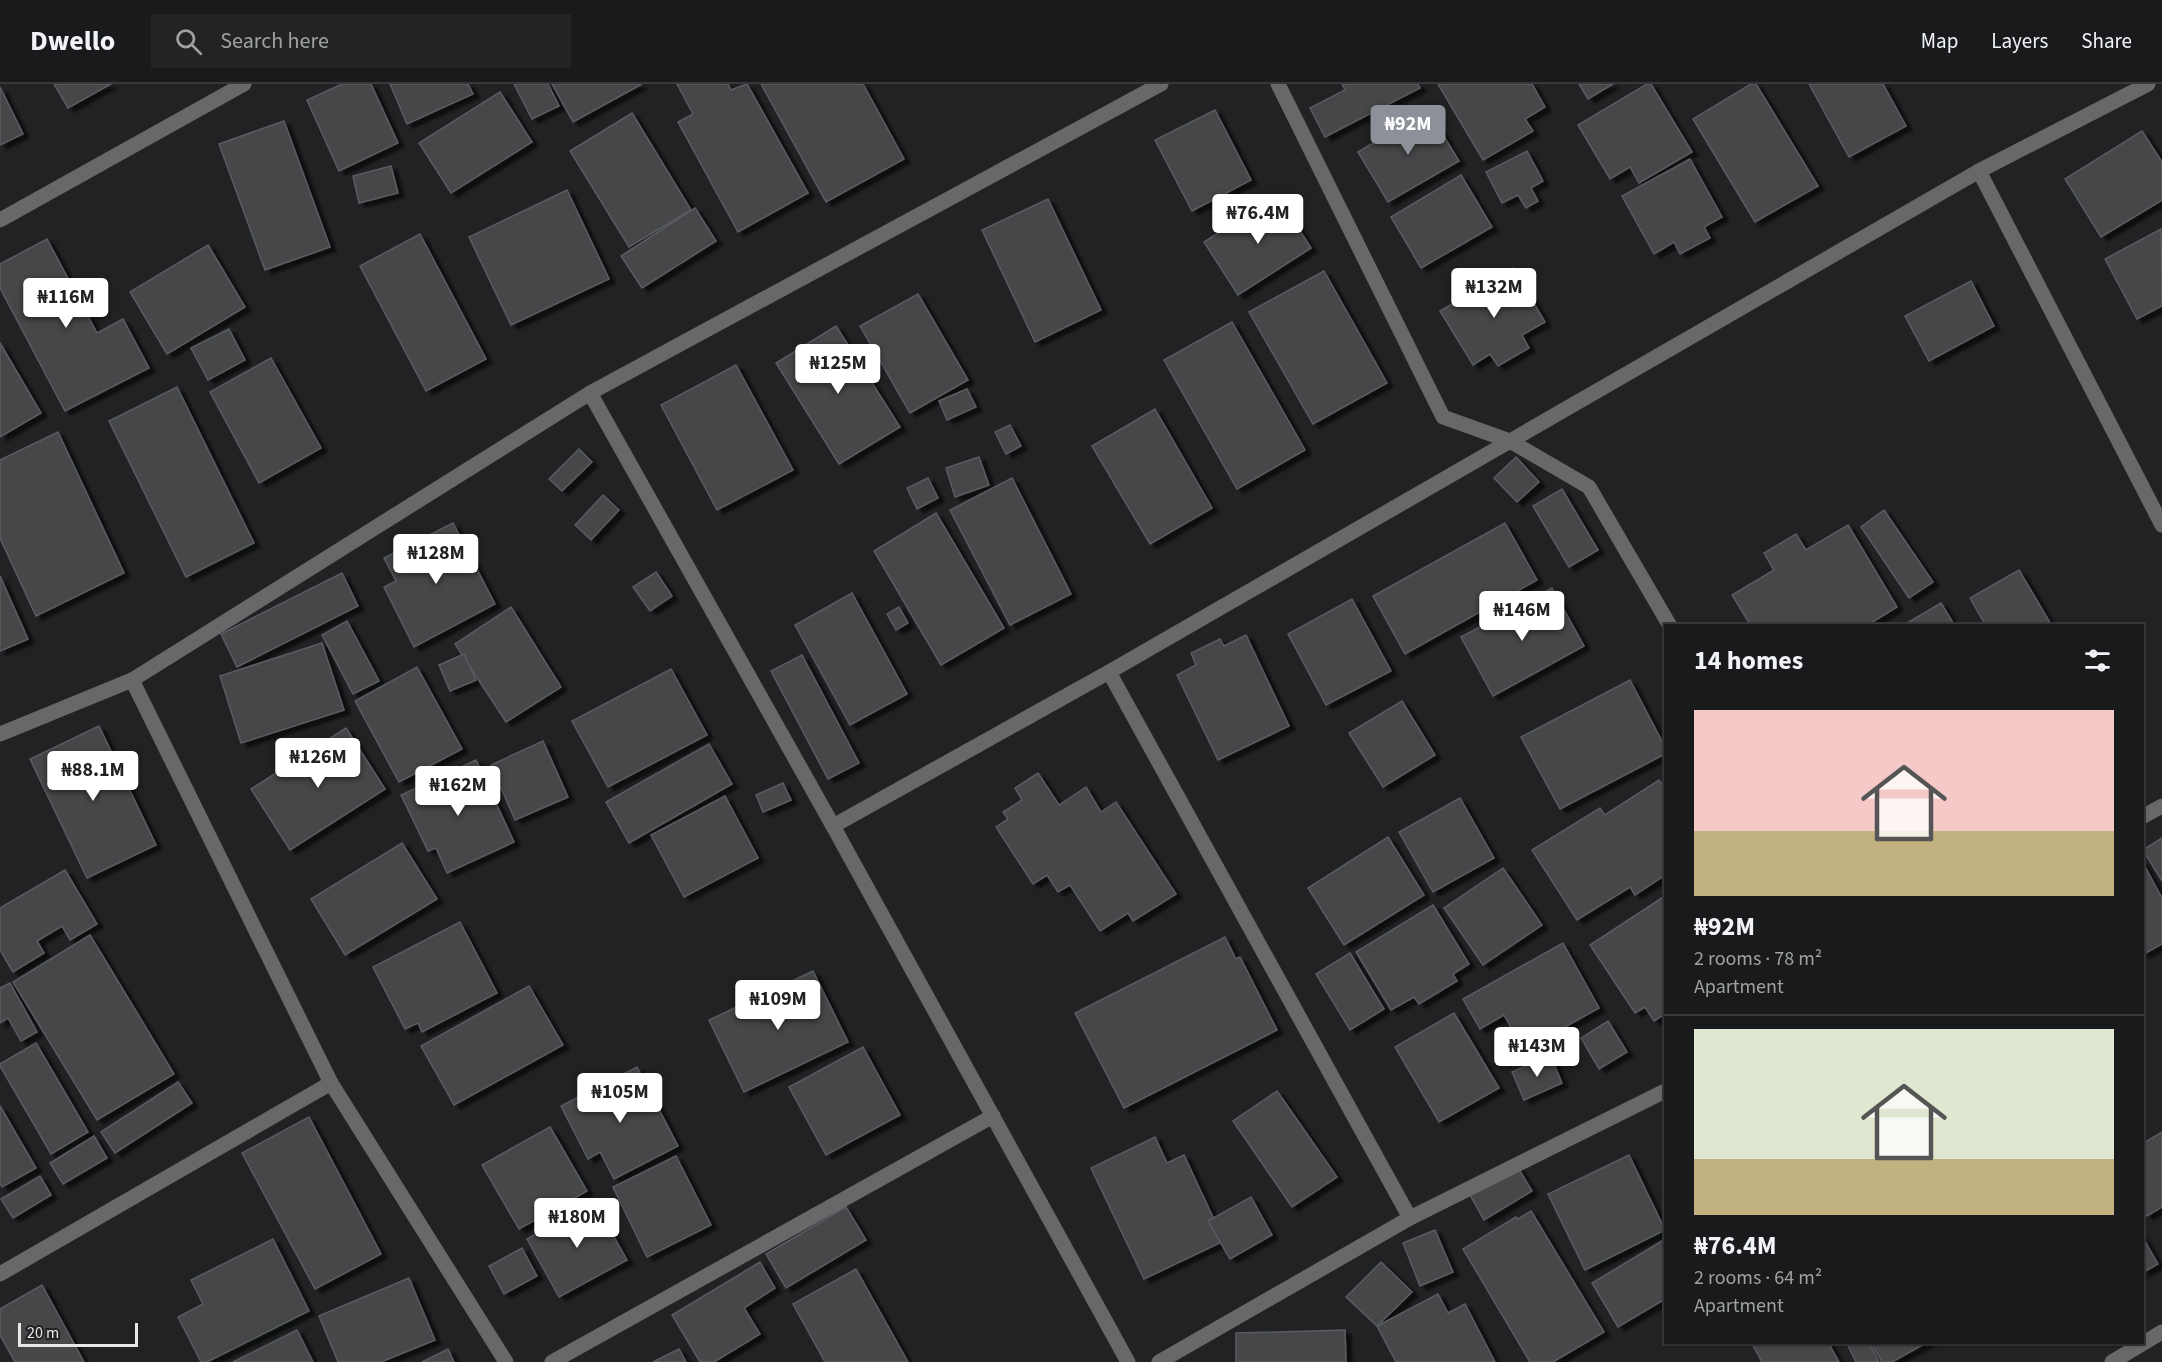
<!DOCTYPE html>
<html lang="en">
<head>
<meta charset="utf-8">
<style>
  :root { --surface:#181a1b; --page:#212324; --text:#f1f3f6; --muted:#9fa1a3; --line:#36383a; --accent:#8c9099 }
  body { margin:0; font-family:"Source Sans 3",sans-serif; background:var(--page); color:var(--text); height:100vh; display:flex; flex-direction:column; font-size:22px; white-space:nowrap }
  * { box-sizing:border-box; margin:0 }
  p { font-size:20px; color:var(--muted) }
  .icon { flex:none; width:33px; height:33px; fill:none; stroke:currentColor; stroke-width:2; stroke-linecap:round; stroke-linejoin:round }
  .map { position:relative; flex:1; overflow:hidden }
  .side { position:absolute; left:1664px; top:540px; width:480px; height:720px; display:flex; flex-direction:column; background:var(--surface); border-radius:0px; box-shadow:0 2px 4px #0004,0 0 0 2px var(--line) }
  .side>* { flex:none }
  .scale { position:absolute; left:18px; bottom:15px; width:120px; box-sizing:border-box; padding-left:6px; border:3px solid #e7e8ea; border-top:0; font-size:16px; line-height:21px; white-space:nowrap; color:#e7e8ea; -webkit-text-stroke:4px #202224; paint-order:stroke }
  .price { position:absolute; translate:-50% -51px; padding:0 14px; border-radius:6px; background:#fff; color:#222; font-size:20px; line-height:39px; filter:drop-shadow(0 2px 3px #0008) }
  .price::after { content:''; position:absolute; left:50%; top:36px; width:18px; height:14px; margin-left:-9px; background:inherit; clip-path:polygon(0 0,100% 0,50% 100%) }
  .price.on { background:var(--accent); color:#fff }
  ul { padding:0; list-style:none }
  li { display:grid; align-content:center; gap:12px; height:318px; padding:0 30px }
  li+li { border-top:2px solid var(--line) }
  li span { display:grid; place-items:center; height:186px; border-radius:0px; color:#555 }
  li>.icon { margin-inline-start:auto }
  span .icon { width:108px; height:108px; fill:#fffc; stroke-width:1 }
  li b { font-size:26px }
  h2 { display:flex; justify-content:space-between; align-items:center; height:72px; padding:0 30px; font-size:26px }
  header { display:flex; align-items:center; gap:36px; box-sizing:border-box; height:84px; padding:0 30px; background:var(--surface); border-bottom:2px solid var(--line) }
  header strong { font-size:28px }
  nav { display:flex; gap:33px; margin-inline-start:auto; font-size:21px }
  .search { width:420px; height:54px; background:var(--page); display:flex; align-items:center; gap:15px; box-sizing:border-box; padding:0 21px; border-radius:0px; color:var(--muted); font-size:22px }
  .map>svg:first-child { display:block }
  .building { fill:#444649; stroke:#5a5c5f; stroke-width:1.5; filter:url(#shadow) }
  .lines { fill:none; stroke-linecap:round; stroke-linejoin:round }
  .minor { stroke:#676869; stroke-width:15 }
</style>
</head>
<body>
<header>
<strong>Dwello</strong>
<div class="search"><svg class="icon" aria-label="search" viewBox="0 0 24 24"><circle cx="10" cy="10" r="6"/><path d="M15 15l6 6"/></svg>Search here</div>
<nav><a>Map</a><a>Layers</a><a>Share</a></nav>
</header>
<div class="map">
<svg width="2162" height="1278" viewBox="0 0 2162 1278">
  <defs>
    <filter id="shadow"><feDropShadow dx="6" dy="4" stdDeviation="1.5" flood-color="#0009"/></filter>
  </defs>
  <rect width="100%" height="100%" fill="#202224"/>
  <g class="building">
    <polygon points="54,0 111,0 68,24"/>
    <polygon points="342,0 371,0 398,59 339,87 307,16"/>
    <polygon points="390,0 468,0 473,10 407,40"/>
    <polygon points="514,0 548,0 559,22 532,35"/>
    <polygon points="552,0 642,0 573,38"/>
    <polygon points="677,0 728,0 731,6 747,0 808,109 738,148 678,38 693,30"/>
    <polygon points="761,0 863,0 904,75 826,118"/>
    <polygon points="1342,0 1418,0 1420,4 1325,53 1310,24 1345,6"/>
    <polygon points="1438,0 1532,0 1545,23 1525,35 1533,47 1483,76"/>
    <polygon points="1579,0 1613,0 1588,15"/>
    <polygon points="1647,0 1651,0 1692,68 1639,99 1630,83 1610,95 1578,41"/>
    <polygon points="1751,0 1756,0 1818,102 1755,138 1693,35"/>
    <polygon points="1809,0 1883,0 1906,42 1849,73"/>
    <polygon points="0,3 23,50 0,61"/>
    <polygon points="500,8 532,58 451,109 419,59"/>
    <polygon points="1215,26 1251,96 1192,127 1155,56"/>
    <polygon points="1428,26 1459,77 1388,118 1358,68"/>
    <polygon points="632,29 691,126 629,163 570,67"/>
    <polygon points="284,37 330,163 265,186 219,60"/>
    <polygon points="2142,47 2162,78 2162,116 2101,153 2065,95"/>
    <polygon points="1527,67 1543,97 1531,104 1538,117 1526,124 1518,111 1502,119 1486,88"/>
    <polygon points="1690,75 1722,133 1704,143 1710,154 1680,170 1674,158 1654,170 1622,112"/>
    <polygon points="391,82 398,109 359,119 353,92"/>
    <polygon points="1461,91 1492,143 1421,184 1391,133"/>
    <polygon points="567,106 609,195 511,241 469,153"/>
    <polygon points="1277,111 1311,164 1238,211 1204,158"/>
    <polygon points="1048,115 1101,226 1035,258 982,146"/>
    <polygon points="695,124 716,157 642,204 621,172"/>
    <polygon points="2161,145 2162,222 2137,235 2105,175"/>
    <polygon points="420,150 486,275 426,307 360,182"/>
    <polygon points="47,155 97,249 123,235 149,284 65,327 0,204 0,180"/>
    <polygon points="208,161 245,223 167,270 130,208"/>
    <polygon points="1513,184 1545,238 1522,251 1529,264 1498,282 1490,270 1473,281 1440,227"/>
    <polygon points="1324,187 1387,299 1313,340 1249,228"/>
    <polygon points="1971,197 1994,242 1929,277 1905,232"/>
    <polygon points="918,210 968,296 910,329 860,242"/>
    <polygon points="1232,238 1305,366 1237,405 1164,276"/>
    <polygon points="836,242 900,343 839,380 776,279"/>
    <polygon points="229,245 245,276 208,296 191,264"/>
    <polygon points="0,259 41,329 0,353"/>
    <polygon points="271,274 321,364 259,399 210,308"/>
    <polygon points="736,281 793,386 717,426 661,321"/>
    <polygon points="177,303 254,459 186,493 109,337"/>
    <polygon points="967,305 976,323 947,336 939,317"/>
    <polygon points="1155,325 1212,424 1150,460 1092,362"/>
    <polygon points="1010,341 1021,362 1006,370 995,348"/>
    <polygon points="58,348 124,489 36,532 0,454 0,376"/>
    <polygon points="579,365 592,378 562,407 549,395"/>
    <polygon points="979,373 989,401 955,413 946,384"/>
    <polygon points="1516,373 1539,398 1517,418 1494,394"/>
    <polygon points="928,394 938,414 917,425 907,404"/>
    <polygon points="1012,394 1071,510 1010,541 950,426"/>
    <polygon points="1562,405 1598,466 1569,483 1533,422"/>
    <polygon points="603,411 619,426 591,456 575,441"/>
    <polygon points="1884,426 1933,498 1909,514 1861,443"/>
    <polygon points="936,429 1004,544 941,581 874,467"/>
    <polygon points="453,439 495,520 414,563 384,503 396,497 384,474"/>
    <polygon points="1505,439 1537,496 1405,570 1373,512"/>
    <polygon points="1848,441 1897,523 1866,542 1751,542 1732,511 1774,486 1764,469 1796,450 1806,466"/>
    <polygon points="2019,486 2052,542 1986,542 1970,514"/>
    <polygon points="656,488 672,512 650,527 633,503"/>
    <polygon points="342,489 358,522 237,583 221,550"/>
    <polygon points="0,492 28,555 0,567"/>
    <polygon points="1552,504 1584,562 1493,612 1461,553"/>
    <polygon points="852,509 907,610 850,641 795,541"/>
    <polygon points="1352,515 1391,587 1326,621 1288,550"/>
    <polygon points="1941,519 1955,542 1902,542"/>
    <polygon points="511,523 561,603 506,638 455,560"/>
    <polygon points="899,523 908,539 896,546 887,530"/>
    <polygon points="347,537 379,597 353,610 322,551"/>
    <polygon points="1246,551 1289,642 1218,676 1177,591 1196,581 1191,569 1220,555 1224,562"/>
    <polygon points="322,559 344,626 241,659 220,592"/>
    <polygon points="464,570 476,596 450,607 439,581"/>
    <polygon points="802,571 859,679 828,695 771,587"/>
    <polygon points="417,583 462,665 399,698 355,617"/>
    <polygon points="671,585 707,651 608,703 572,637"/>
    <polygon points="1630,596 1665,663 1665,670 1560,725 1521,653"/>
    <polygon points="1402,617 1435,671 1383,703 1349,649"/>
    <polygon points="99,642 156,761 87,794 30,675"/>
    <polygon points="346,644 385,705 290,766 251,705"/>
    <polygon points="543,657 568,713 515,736 491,681"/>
    <polygon points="709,660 732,700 629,759 606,718"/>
    <polygon points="476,676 514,758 447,789 436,764 428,767 401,711"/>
    <polygon points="1038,689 1059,721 1086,703 1101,728 1116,718 1176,810 1133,837 1128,829 1100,847 1070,801 1058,808 1047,791 1033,800 996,743 1008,735 1003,728 1022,716 1015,704"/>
    <polygon points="1659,696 1665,705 1665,791 1635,811 1630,803 1577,836 1532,766 1600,724 1605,731"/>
    <polygon points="783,699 791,716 763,728 756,711"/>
    <polygon points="725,712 758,774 684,813 651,751"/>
    <polygon points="1460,714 1494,774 1433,808 1399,748"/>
    <polygon points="1388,753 1424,811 1344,861 1308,804"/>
    <polygon points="2162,754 2162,797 2143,766"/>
    <polygon points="402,759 437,815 345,871 311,815"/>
    <polygon points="2142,777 2162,814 2162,860 2144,870 2142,867"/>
    <polygon points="1503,784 1542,841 1483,881 1444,824"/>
    <polygon points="65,786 97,840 70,856 62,842 37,857 44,869 13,888 0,866 0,824"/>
    <polygon points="1665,812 1665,930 1654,937 1645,923 1635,929 1590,861"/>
    <polygon points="1433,821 1469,880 1453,890 1457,897 1419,920 1414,913 1391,926 1356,868"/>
    <polygon points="460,838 497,909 422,948 418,939 405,945 373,883"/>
    <polygon points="90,851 174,990 97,1036 13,898"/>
    <polygon points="1225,853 1236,875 1240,873 1277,946 1124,1024 1075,929"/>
    <polygon points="1563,859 1599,924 1524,966 1504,931 1480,945 1463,915"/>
    <polygon points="1350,869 1384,925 1350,946 1316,890"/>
    <polygon points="813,887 848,958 744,1008 709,936"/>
    <polygon points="10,899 37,948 21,957 8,934 0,939 0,904"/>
    <polygon points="529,902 563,961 454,1021 421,962"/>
    <polygon points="1454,929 1499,1004 1439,1038 1395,963"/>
    <polygon points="1608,937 1627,968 1599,985 1581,954"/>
    <polygon points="36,959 88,1048 51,1070 0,982 0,980"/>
    <polygon points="863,963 900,1031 826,1071 789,1003"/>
    <polygon points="1550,971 1562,999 1524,1016 1512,988"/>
    <polygon points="637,983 678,1062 614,1095 600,1068 588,1075 561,1022"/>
    <polygon points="178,998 192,1019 115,1069 101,1048"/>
    <polygon points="1277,1007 1337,1093 1292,1123 1233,1037"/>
    <polygon points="0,1022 36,1084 2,1103 0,1099"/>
    <polygon points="309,1033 381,1170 315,1205 242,1069"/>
    <polygon points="550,1043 587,1107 519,1145 482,1081"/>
    <polygon points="2162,1048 2162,1123 2147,1132 2142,1123 2142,1060"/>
    <polygon points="94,1052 107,1074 63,1100 50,1079"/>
    <polygon points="1155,1053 1167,1079 1184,1071 1224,1157 1144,1195 1091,1084"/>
    <polygon points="1629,1071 1665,1146 1585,1186 1548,1110"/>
    <polygon points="676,1072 711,1141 647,1173 613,1103"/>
    <polygon points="1517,1082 1532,1107 1484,1136 1470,1111"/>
    <polygon points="40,1092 51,1111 13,1134 1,1115"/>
    <polygon points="1251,1113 1272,1151 1230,1175 1208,1137"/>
    <polygon points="594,1117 627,1176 559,1213 527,1155"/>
    <polygon points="846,1123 866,1156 786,1204 766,1170"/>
    <polygon points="1531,1127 1604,1248 1553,1278 1530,1278 1463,1165 1516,1133 1518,1135"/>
    <polygon points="1435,1146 1453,1188 1420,1202 1403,1159"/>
    <polygon points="2142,1152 2158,1180 2142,1189"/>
    <polygon points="273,1155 309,1227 207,1278 201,1278 178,1233 203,1220 191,1196"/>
    <polygon points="1665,1155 1665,1215 1618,1243 1592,1199"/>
    <polygon points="522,1164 537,1192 504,1210 489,1182"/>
    <polygon points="760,1178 775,1204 744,1224 760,1250 714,1278 700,1278 672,1231"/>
    <polygon points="1381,1178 1412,1208 1377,1242 1346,1213"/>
    <polygon points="856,1185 908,1278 825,1278 793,1220"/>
    <polygon points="409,1194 435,1256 381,1278 338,1278 319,1232"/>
    <polygon points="42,1201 84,1278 15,1278 0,1251 0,1225"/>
    <polygon points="1438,1210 1448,1229 1465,1220 1495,1278 1396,1278 1377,1242"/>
    <polygon points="297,1246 313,1278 233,1278"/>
    <polygon points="1345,1246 1346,1278 1236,1278 1236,1249"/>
    <polygon points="1751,1258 1828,1258 1839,1278 1762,1278"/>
    <polygon points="1846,1258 1869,1258 1879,1278 1856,1278"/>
    <polygon points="1871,1258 1928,1258 1892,1278 1882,1278"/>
    <polygon points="448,1265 454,1278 422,1278"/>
    <polygon points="679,1265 686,1278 653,1278"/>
  </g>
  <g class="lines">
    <g class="minor">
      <polyline points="1278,0 1443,333 1510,357 1589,403 1670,542"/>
      <polyline points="1979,87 2162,441"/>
      <polyline points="0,136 244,0"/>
      <polyline points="590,309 833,742 1128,1278"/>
      <polyline points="1109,588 1410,1134"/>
      <polyline points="132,596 331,999 506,1278"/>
      <polyline points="0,650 132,596 590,309 1161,0"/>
      <polyline points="2142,733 2162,722"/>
      <polyline points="833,742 1109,588 1979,87 2148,0"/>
      <polyline points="0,1190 331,999"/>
      <polyline points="552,1278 993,1032"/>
      <polyline points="1159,1278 1410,1134 1665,1007"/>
      <polyline points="2112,1278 2162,1248"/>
    </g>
  </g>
</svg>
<div class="scale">20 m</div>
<b class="price on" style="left:1408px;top:72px">₦92M</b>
<b class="price" style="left:1258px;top:161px">₦76.4M</b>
<b class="price" style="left:1494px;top:235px">₦132M</b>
<b class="price" style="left:66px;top:245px">₦116M</b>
<b class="price" style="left:838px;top:311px">₦125M</b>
<b class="price" style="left:436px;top:501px">₦128M</b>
<b class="price" style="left:1522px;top:558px">₦146M</b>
<b class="price" style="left:318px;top:705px">₦126M</b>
<b class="price" style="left:93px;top:718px">₦88.1M</b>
<b class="price" style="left:458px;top:733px">₦162M</b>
<b class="price" style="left:778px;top:947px">₦109M</b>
<b class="price" style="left:1537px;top:994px">₦143M</b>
<b class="price" style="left:620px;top:1040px">₦105M</b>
<b class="price" style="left:577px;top:1165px">₦180M</b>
<section class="side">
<h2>14 homes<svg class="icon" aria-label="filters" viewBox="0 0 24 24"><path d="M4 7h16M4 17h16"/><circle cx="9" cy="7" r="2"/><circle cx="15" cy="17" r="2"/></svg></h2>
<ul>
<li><span style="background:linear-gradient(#f6c9c9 65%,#c2b280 0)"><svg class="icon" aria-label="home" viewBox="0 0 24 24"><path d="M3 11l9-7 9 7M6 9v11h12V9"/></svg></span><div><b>₦92M</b><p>2 rooms · 78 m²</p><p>Apartment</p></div></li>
<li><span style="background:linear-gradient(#dfe7d0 70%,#c2b280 0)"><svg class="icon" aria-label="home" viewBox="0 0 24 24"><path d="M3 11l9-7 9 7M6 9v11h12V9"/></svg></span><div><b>₦76.4M</b><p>2 rooms · 64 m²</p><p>Apartment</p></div></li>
</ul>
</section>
</div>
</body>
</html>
